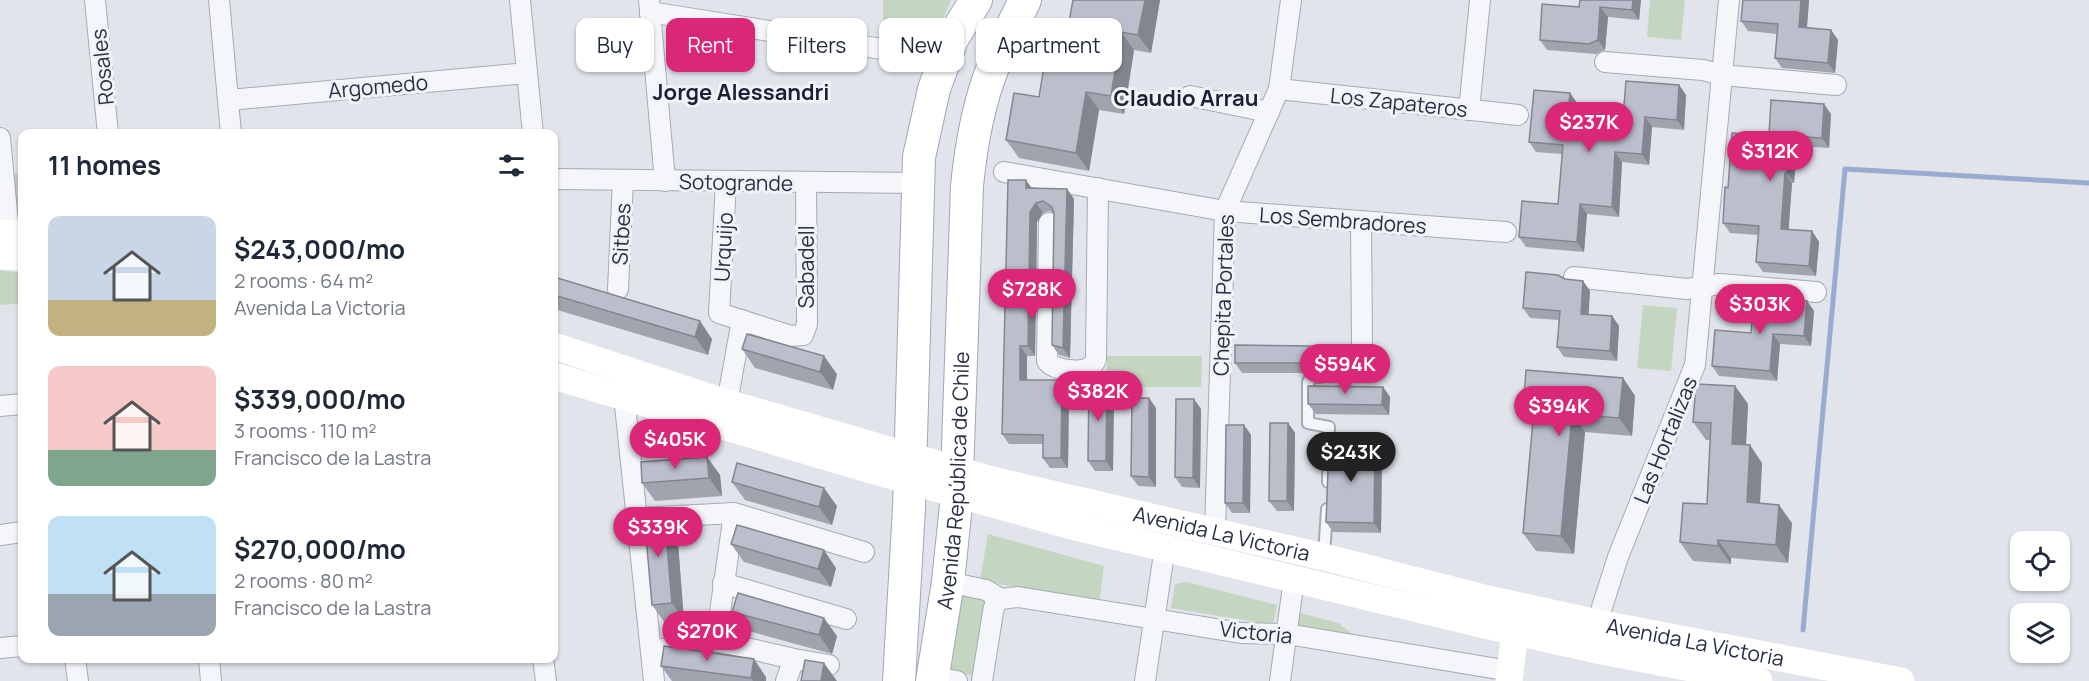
<!DOCTYPE html>
<html lang="en">
<head>
<meta charset="utf-8">
<style>
  :root { --surface:#fff; --page:#f2f2f3; --text:#1f2937; --muted:#747a83; --accent:#db2777 }
  body { margin:0; font-family:Manrope,sans-serif; background:var(--page); color:var(--text); height:100vh; display:flex; flex-direction:column; font-size:22px; white-space:nowrap }
  * { box-sizing:border-box; margin:0 }
  p { font-size:20px; color:var(--muted) }
  .icon { flex:none; width:33px; height:33px; fill:none; stroke:currentColor; stroke-width:2; stroke-linecap:round; stroke-linejoin:round }
  .map { position:relative; flex:1; overflow:hidden }
  .details { position:absolute; left:18px; top:129px; width:540px; height:534px; display:flex; flex-direction:column; background:var(--surface); border-radius:12px; box-shadow:0 2px 4px #0004 }
  .details>* { flex:none }
  .hud { position:absolute; left:576px; top:18px; width:570px; height:54px; display:flex; gap:12px }
  .tools { position:absolute; left:2010px; top:531px; display:grid; gap:12px }
  .tools a { display:grid; place-items:center; width:60px; height:60px; border-radius:12px; background:var(--surface); box-shadow:0 2px 4px #0004; font-size:30px }
  .price { position:absolute; translate:-50% -51px; padding:0 14px; border-radius:21px; background:var(--accent); color:#fff; font-size:20px; line-height:39px; filter:drop-shadow(0 2px 3px #0008) }
  .price::after { content:''; position:absolute; left:50%; top:36px; width:18px; height:14px; margin-left:-9px; background:inherit; clip-path:polygon(0 0,100% 0,50% 100%) }
  .price.selected { background:#222; color:#fff }
  ul { padding:0; list-style:none }
  li { display:flex; align-items:center; gap:18px; height:150px; padding:0 30px }
  li span { display:grid; place-items:center; flex:none; width:168px; height:120px; border-radius:12px; color:#555 }
  li>.icon { margin-inline-start:auto }
  span .icon { width:72px; height:72px; fill:#fffc; stroke-width:1 }
  li b { font-size:26px }
  h2 { display:flex; justify-content:space-between; align-items:center; height:72px; padding:0 30px; font-size:26px }
  .pill { padding:0 21px; border-radius:12px; background:var(--surface); box-shadow:0 2px 4px #0004; font-size:21px; line-height:54px }
  .pill.selected { background:var(--accent); color:#fff }
  .map>svg:first-child { display:block }
  .green { fill:#c4d6c1 }
  .lines { fill:none; stroke-linecap:round; stroke-linejoin:round }
  .stream { stroke:#99accf; stroke-width:5 }
  .lane-casing { stroke:#a6aab6; stroke-width:14 }
  .street-casing { stroke:#a6aab6; stroke-width:22 }
  .primary-casing { stroke:#9fa6b8; stroke-width:34 }
  .lane { stroke:#f5f6f9; stroke-width:10 }
  .street { stroke:#f5f6f9; stroke-width:20 }
  .secondary { stroke:#fff; stroke-width:27 }
  .primary { stroke:#fff; stroke-width:32 }
  .wall { fill:#a1a4af }
  .shaded-wall { fill:#83868f }
  .building { fill:#bbbfcc; stroke:#83868f; stroke-width:1.5 }
  .labels { text-anchor:middle; dominant-baseline:central; stroke-width:6; stroke-linejoin:round; paint-order:stroke }
  .street-label { font-size:21px; fill:#282f45; stroke:#f1f3f8 }
  .neighbourhood-label { font-size:22px; font-weight:bold; fill:#1a2036; stroke:#f1f3f8 }
</style>
</head>
<body>
<div class="map">
<svg width="2089" height="681" viewBox="0 0 2089 681">
  <rect width="100%" height="100%" fill="#e1e4eb"/>
  <g class="green">
    <polygon points="883,0 951,0 931,48 883,39"/>
    <polygon points="1650,0 1685,0 1681,40 1647,37"/>
    <polygon points="22,173 22,219 17,219 12,174"/>
    <polygon points="0,270 22,273 22,303 0,305"/>
    <polygon points="1643,305 1677,308 1671,371 1637,368"/>
    <polygon points="1107,356 1202,356 1201,387 1107,387"/>
    <polygon points="988,534 1104,566 1099,604 980,580"/>
    <polygon points="1187,582 1277,605 1273,625 1171,608 1175,584"/>
    <polygon points="955,591 985,598 973,676 942,669"/>
    <polygon points="1300,613 1338,623 1356,637 1298,630"/>
  </g>
  <g class="lines">
    <polyline class="stream" points="1803,630 1845,169 2089,183"/>
    <defs>
      <g id="lane">
        <polyline points="1328,482 1329,427 1308,423 1308,382 1311,378 1337,374 1347,360 1382,363"/>
        <polyline points="1324,556 1327,509"/>
      </g>
      <g id="street">
        <polyline points="95,0 108,134"/>
        <polyline points="219,0 231,134"/>
        <polyline points="520,0 533,134"/>
        <polyline points="649,0 665,181"/>
        <polyline points="650,12 945,59"/>
        <polyline points="1605,62 1703,70 1722,75 1836,85"/>
        <polyline points="1279,89 1518,115"/>
        <polyline points="1190,96 1269,112"/>
        <polyline points="229,100 527,73"/>
        <polyline points="1469,110 1480,0"/>
        <polyline points="0,138 9,233"/>
        <polyline points="1004,172 1225,211 1506,232"/>
        <polyline points="554,179 918,183"/>
        <polyline points="726,182 719,313 791,336 803,335 807,324 806,183"/>
        <polyline points="1361,221 1362,344"/>
        <path d="M1049 223 1047 361C1053 370 1081 374 1090 367 1093 365 1095 362 1096 359L1098 188"/>
        <polyline points="1574,277 1687,289 1720,284 1816,292"/>
        <polyline points="618,289 623,180"/>
        <polyline points="624,396 654,681"/>
        <polyline points="727,403 742,320"/>
        <polyline points="0,406 22,404"/>
        <polyline points="640,518 734,513"/>
        <polyline points="1215,530 1225,211 1279,89 1291,0"/>
        <polyline points="0,535 22,532"/>
        <polyline points="948,582 986,590 1001,599"/>
        <polyline points="723,583 846,619"/>
        <polyline points="1001,599 1018,597 1241,633 1287,634 1510,671"/>
        <polyline points="1597,623 1618,557 1695,365 1729,0"/>
        <polyline points="716,641 794,659 829,665"/>
        <polyline points="0,648 22,646"/>
        <polyline points="651,651 716,641 734,513 864,552"/>
        <polyline points="75,658 78,681"/>
        <polyline points="209,658 211,681"/>
        <polyline points="543,658 546,681"/>
        <polyline points="933,677 957,681"/>
        <polyline points="786,681 794,659"/>
        <polyline points="982,681 993,612 995,604 1001,599"/>
        <polyline points="1145,681 1165,547"/>
        <polyline points="1280,681 1294,579"/>
      </g>
      <g id="primary">
        <polyline points="899,681 909,508 919,157 934,89 945,59 952,39 976,0"/>
        <path id="s2" d="M932 681 948 582 956 505 967 186C971 145 978 105 993 67 1002 44 1015 22 1025 0"/>
      </g>
    </defs>
    <use href="#lane" class="lane-casing"/>
    <use href="#street" class="street-casing"/>
    <use href="#primary" class="primary-casing"/>
    <use href="#lane" class="lane"/>
    <use href="#street" class="street"/>
    <g class="secondary">
      <polyline points="0,233 22,234"/>
      <polyline points="0,256 22,257"/>
      <path id="s1" d="M554 346 727 403 992 480 1324 557 1488 599 1597 623 1901 681"/>
      <polyline points="554,376 871,470 1068,525 1481,624 1602,651 1759,681"/>
      <polyline points="1509,681 1517,614"/>
    </g>
    <use href="#primary" class="primary"/>
  </g>
  <g class="wall">
    <polygon points="1160,0 1151,53 1134,50 1124,114 1099,110 1089,171 1019,158 1006,140 1039,97 1066,39"/>
    <polygon points="1641,0 1639,20 1608,17 1605,50 1596,54 1547,50 1540,40 1579,7"/>
    <polygon points="1809,0 1807,28 1831,30 1838,40 1835,73 1782,68 1775,58 1777,34 1748,31 1741,21"/>
    <polygon points="1679,85 1686,95 1684,130 1652,127 1649,165 1622,162 1619,217 1587,214 1584,252 1526,247 1519,237 1558,204 1562,154 1536,152 1529,142 1570,93 1577,103 1576,113 1623,117"/>
    <polygon points="1831,114 1829,148 1797,146 1794,183 1792,183 1788,230 1812,231 1819,242 1816,276 1763,272 1756,262 1759,235 1730,233 1723,223 1728,188 1769,135"/>
    <polygon points="1031,188 1067,189 1074,199 1070,358 1059,355 1052,345 1054,214 1050,211 1043,213 1037,222 1035,356 1027,356 1027,380 1069,390 1068,468 1050,468 1043,458 1043,444 1009,444 1002,434"/>
    <polygon points="554,277 712,339 708,355 554,309"/>
    <polygon points="1565,279 1583,281 1590,291 1588,314 1612,316 1619,326 1617,361 1564,357 1557,347 1559,320 1530,318 1523,308"/>
    <polygon points="1807,301 1814,311 1811,346 1780,344 1777,381 1719,376 1712,366 1751,333"/>
    <polygon points="742,349 837,374 833,390 755,368"/>
    <polygon points="1320,356 1320,369 1305,373 1242,373 1235,363"/>
    <polygon points="1623,378 1635,396 1632,436 1585,432 1574,554 1536,551 1523,533 1533,422 1523,409"/>
    <polygon points="1735,386 1748,404 1746,445 1762,463 1760,503 1792,523 1788,563 1731,558 1731,564 1693,561 1680,542 1707,504 1710,440 1706,440 1693,422"/>
    <polygon points="1383,387 1390,397 1389,415 1316,414 1308,404"/>
    <polygon points="1114,392 1113,471 1095,471 1088,461"/>
    <polygon points="1149,398 1156,408 1156,487 1138,486 1131,476"/>
    <polygon points="1201,409 1200,488 1182,487 1175,477"/>
    <polygon points="1288,423 1295,433 1294,511 1277,511 1269,501"/>
    <polygon points="1244,425 1251,435 1250,513 1232,513 1225,503"/>
    <polygon points="1375,444 1382,454 1381,533 1333,532 1326,522"/>
    <polygon points="707,457 720,475 722,496 655,501 642,483"/>
    <polygon points="732,482 837,506 832,525 745,500"/>
    <polygon points="664,512 677,530 684,621 665,623 652,605"/>
    <polygon points="731,544 836,568 831,587 744,562"/>
    <polygon points="732,612 837,636 832,654 745,630"/>
    <polygon points="661,666 766,677 766,681 672,681"/>
  </g>
  <g class="shaded-wall">
    <polygon points="1145,0 1160,0 1151,53 1138,35"/>
    <polygon points="1633,0 1641,0 1639,20 1632,10"/>
    <polygon points="1801,0 1809,0 1806,37 1799,27"/>
    <polygon points="1600,7 1608,17 1605,50 1598,40"/>
    <polygon points="1831,30 1838,40 1835,73 1828,63"/>
    <polygon points="1121,32 1134,50 1124,114 1111,96"/>
    <polygon points="1679,85 1686,95 1684,130 1677,120"/>
    <polygon points="1086,92 1099,110 1089,171 1076,153"/>
    <polygon points="1570,93 1577,103 1575,122 1568,112"/>
    <polygon points="1824,104 1831,114 1829,148 1822,138"/>
    <polygon points="1645,117 1652,127 1649,165 1642,154"/>
    <polygon points="1790,136 1797,146 1794,183 1787,173"/>
    <polygon points="1615,152 1622,162 1619,217 1612,207"/>
    <polygon points="1785,173 1792,183 1788,239 1781,229"/>
    <polygon points="1026,180 1033,190 1026,188"/>
    <polygon points="1067,189 1074,199 1070,358 1063,348"/>
    <polygon points="1036,203 1043,213 1037,222 1035,356 1028,346 1030,212"/>
    <polygon points="1580,204 1587,214 1584,252 1577,242"/>
    <polygon points="1812,231 1819,242 1816,276 1809,266"/>
    <polygon points="1583,281 1590,291 1588,324 1581,314"/>
    <polygon points="1807,301 1814,311 1811,346 1804,336"/>
    <polygon points="1612,316 1619,326 1617,361 1610,351"/>
    <polygon points="700,321 712,339 708,355 695,337"/>
    <polygon points="1773,334 1780,344 1777,381 1770,371"/>
    <polygon points="1020,346 1027,356 1027,390 1020,380"/>
    <polygon points="1313,346 1320,356 1320,369 1313,359"/>
    <polygon points="824,356 837,374 833,390 820,372"/>
    <polygon points="1623,378 1635,396 1632,436 1619,418"/>
    <polygon points="1062,380 1069,390 1068,468 1061,458"/>
    <polygon points="1107,382 1114,392 1113,471 1106,461"/>
    <polygon points="1735,386 1748,404 1745,462 1732,444"/>
    <polygon points="1383,387 1390,397 1389,415 1382,405"/>
    <polygon points="1149,398 1156,408 1156,487 1149,477"/>
    <polygon points="1194,399 1201,409 1200,488 1193,478"/>
    <polygon points="1572,414 1585,432 1574,554 1561,536"/>
    <polygon points="1288,423 1295,433 1294,511 1287,501"/>
    <polygon points="1244,425 1251,435 1250,513 1243,503"/>
    <polygon points="1375,444 1382,454 1381,533 1374,523"/>
    <polygon points="1750,445 1762,463 1759,520 1747,502"/>
    <polygon points="707,457 720,475 722,496 709,478"/>
    <polygon points="824,488 837,506 832,525 819,507"/>
    <polygon points="1779,505 1792,523 1788,563 1776,545"/>
    <polygon points="664,512 677,530 684,621 672,603"/>
    <polygon points="1718,540 1731,558 1731,564 1718,546"/>
    <polygon points="824,550 836,568 831,587 818,569"/>
    <polygon points="824,618 837,636 832,654 819,635"/>
    <polygon points="754,659 766,677 766,681 753,681 751,678"/>
    <polygon points="824,663 837,681 821,681"/>
  </g>
  <g class="building">
    <polygon points="1073,0 1145,0 1138,35 1121,32 1111,96 1086,92 1076,153 1006,140 1014,93 1039,97 1049,36 1066,39"/>
    <polygon points="1580,0 1633,0 1632,10 1600,7 1598,40 1589,44 1540,40 1542,4 1579,7"/>
    <polygon points="1743,0 1801,0 1799,27 1831,30 1828,63 1775,58 1778,24 1741,21"/>
    <polygon points="1626,81 1679,85 1677,120 1645,117 1642,154 1615,152 1612,207 1580,204 1577,242 1519,237 1522,201 1558,204 1563,145 1529,142 1534,90 1570,93 1568,112 1623,117"/>
    <polygon points="1771,100 1824,104 1822,138 1790,136 1787,173 1785,173 1781,229 1812,231 1809,266 1756,262 1759,226 1723,223 1725,187 1728,188 1732,133 1769,135"/>
    <polygon points="1008,180 1026,180 1026,188 1067,189 1063,348 1052,345 1054,213 1052,207 1043,201 1036,203 1030,212 1028,346 1020,346 1020,380 1062,380 1061,458 1043,458 1043,435 1002,434"/>
    <polygon points="1526,272 1558,275 1565,279 1583,281 1581,314 1612,316 1610,351 1557,347 1560,311 1523,308"/>
    <polygon points="554,277 700,321 695,337 554,295"/>
    <polygon points="1754,297 1807,301 1804,336 1773,334 1770,371 1712,366 1715,330 1751,333"/>
    <polygon points="747,334 824,356 820,372 742,349"/>
    <polygon points="1235,345 1313,346 1313,359 1298,363 1235,363"/>
    <polygon points="1526,370 1623,378 1619,418 1572,414 1561,536 1523,533 1534,409 1523,409"/>
    <polygon points="1089,382 1107,382 1106,461 1088,461"/>
    <polygon points="1696,384 1735,386 1732,444 1750,445 1747,502 1779,505 1776,545 1718,540 1718,546 1680,542 1683,503 1707,504 1711,423 1693,422"/>
    <polygon points="1308,386 1383,387 1382,405 1308,404"/>
    <polygon points="1132,398 1149,398 1149,477 1131,476"/>
    <polygon points="1176,399 1194,399 1193,478 1175,477"/>
    <polygon points="1270,423 1288,423 1287,501 1269,501"/>
    <polygon points="1226,425 1244,425 1243,503 1225,503"/>
    <polygon points="1329,443 1375,444 1374,523 1326,522"/>
    <polygon points="707,457 709,478 642,483 641,462"/>
    <polygon points="737,463 824,488 819,507 732,482"/>
    <polygon points="664,512 672,603 652,605 644,514"/>
    <polygon points="737,525 824,550 818,569 731,544"/>
    <polygon points="738,593 824,618 819,635 732,612"/>
    <polygon points="664,646 754,659 751,678 661,666"/>
    <polygon points="805,660 824,663 821,681 801,681"/>
  </g>
  <g class="labels">
    <g class="street-label">
      <text transform="translate(102 67) rotate(-96)">Rosales</text>
      <text transform="translate(378 86) rotate(-5)">Argomedo</text>
      <text transform="translate(1399 102) rotate(6)">Los Zapateros</text>
      <text transform="translate(736 182) rotate(1)">Sotogrande</text>
      <text transform="translate(1343 220) rotate(4)">Los Sembradores</text>
      <text transform="translate(621 234) rotate(-87)">Sitbes</text>
      <text transform="translate(723 247) rotate(-87)">Urquijo</text>
      <text transform="translate(806 267) rotate(-90)">Sabadell</text>
      <text transform="translate(1223 295) rotate(-88)">Chepita Portales</text>
      <text transform="translate(1665 440) rotate(-68)">Las Hortalizas</text>
      <text stroke="none"><textPath href="#s2" startOffset="202">Avenida República de Chile</textPath></text>
      <text stroke="none"><textPath href="#s1" startOffset="694">Avenida La Victoria</textPath></text>
      <text transform="translate(1256 632) rotate(6)">Victoria</text>
      <text stroke="none"><textPath href="#s1" startOffset="1180">Avenida La Victoria</textPath></text>
    </g>
    <g class="neighbourhood-label">
      <text x="741" y="92">Jorge Alessandri</text>
      <text x="1186" y="98">Claudio Arrau</text>
    </g>
  </g>
</svg>
<div class="tools">
<a><svg class="icon" aria-label="locate" viewBox="0 0 24 24"><circle cx="12" cy="12" r="6"/><path d="M12 2v4M12 18v4M2 12h4M18 12h4"/></svg></a>
<a><svg class="icon" aria-label="layers" viewBox="0 0 24 24"><path d="M12 4l9 5-9 5-9-5zM3 14l9 5 9-5"/></svg></a>
</div>
<b class="price" style="left:1589px;top:153px">$237K</b>
<b class="price" style="left:1770px;top:182px">$312K</b>
<b class="price" style="left:1032px;top:320px">$728K</b>
<b class="price" style="left:1760px;top:335px">$303K</b>
<b class="price" style="left:1345px;top:395px">$594K</b>
<b class="price" style="left:1098px;top:422px">$382K</b>
<b class="price" style="left:1559px;top:437px">$394K</b>
<b class="price" style="left:675px;top:470px">$405K</b>
<b class="price selected" style="left:1351px;top:483px">$243K</b>
<b class="price" style="left:658px;top:558px">$339K</b>
<b class="price" style="left:707px;top:662px">$270K</b>
<div class="hud">
<a class="pill">Buy</a>
<a class="pill selected">Rent</a>
<a class="pill">Filters</a>
<a class="pill">New</a>
<a class="pill">Apartment</a>
</div>
<section class="details">
<h2>11 homes<svg class="icon" aria-label="filters" viewBox="0 0 24 24"><path d="M4 7h16M4 17h16"/><circle cx="9" cy="7" r="2"/><circle cx="15" cy="17" r="2"/></svg></h2>
<ul>
<li><span style="background:linear-gradient(#c9d6e8 70%,#c2b280 0)"><svg class="icon" aria-label="home" viewBox="0 0 24 24"><path d="M3 11l9-7 9 7M6 9v11h12V9"/></svg></span><div><b>$243,000/mo</b><p>2 rooms · 64 m²</p><p>Avenida La Victoria</p></div></li>
<li><span style="background:linear-gradient(#f6c9c9 70%,#7fa58c 0)"><svg class="icon" aria-label="home" viewBox="0 0 24 24"><path d="M3 11l9-7 9 7M6 9v11h12V9"/></svg></span><div><b>$339,000/mo</b><p>3 rooms · 110 m²</p><p>Francisco de la Lastra</p></div></li>
<li><span style="background:linear-gradient(#bfe0f5 65%,#9aa5b1 0)"><svg class="icon" aria-label="home" viewBox="0 0 24 24"><path d="M3 11l9-7 9 7M6 9v11h12V9"/></svg></span><div><b>$270,000/mo</b><p>2 rooms · 80 m²</p><p>Francisco de la Lastra</p></div></li>
</ul>
</section>
</div>
</body>
</html>
